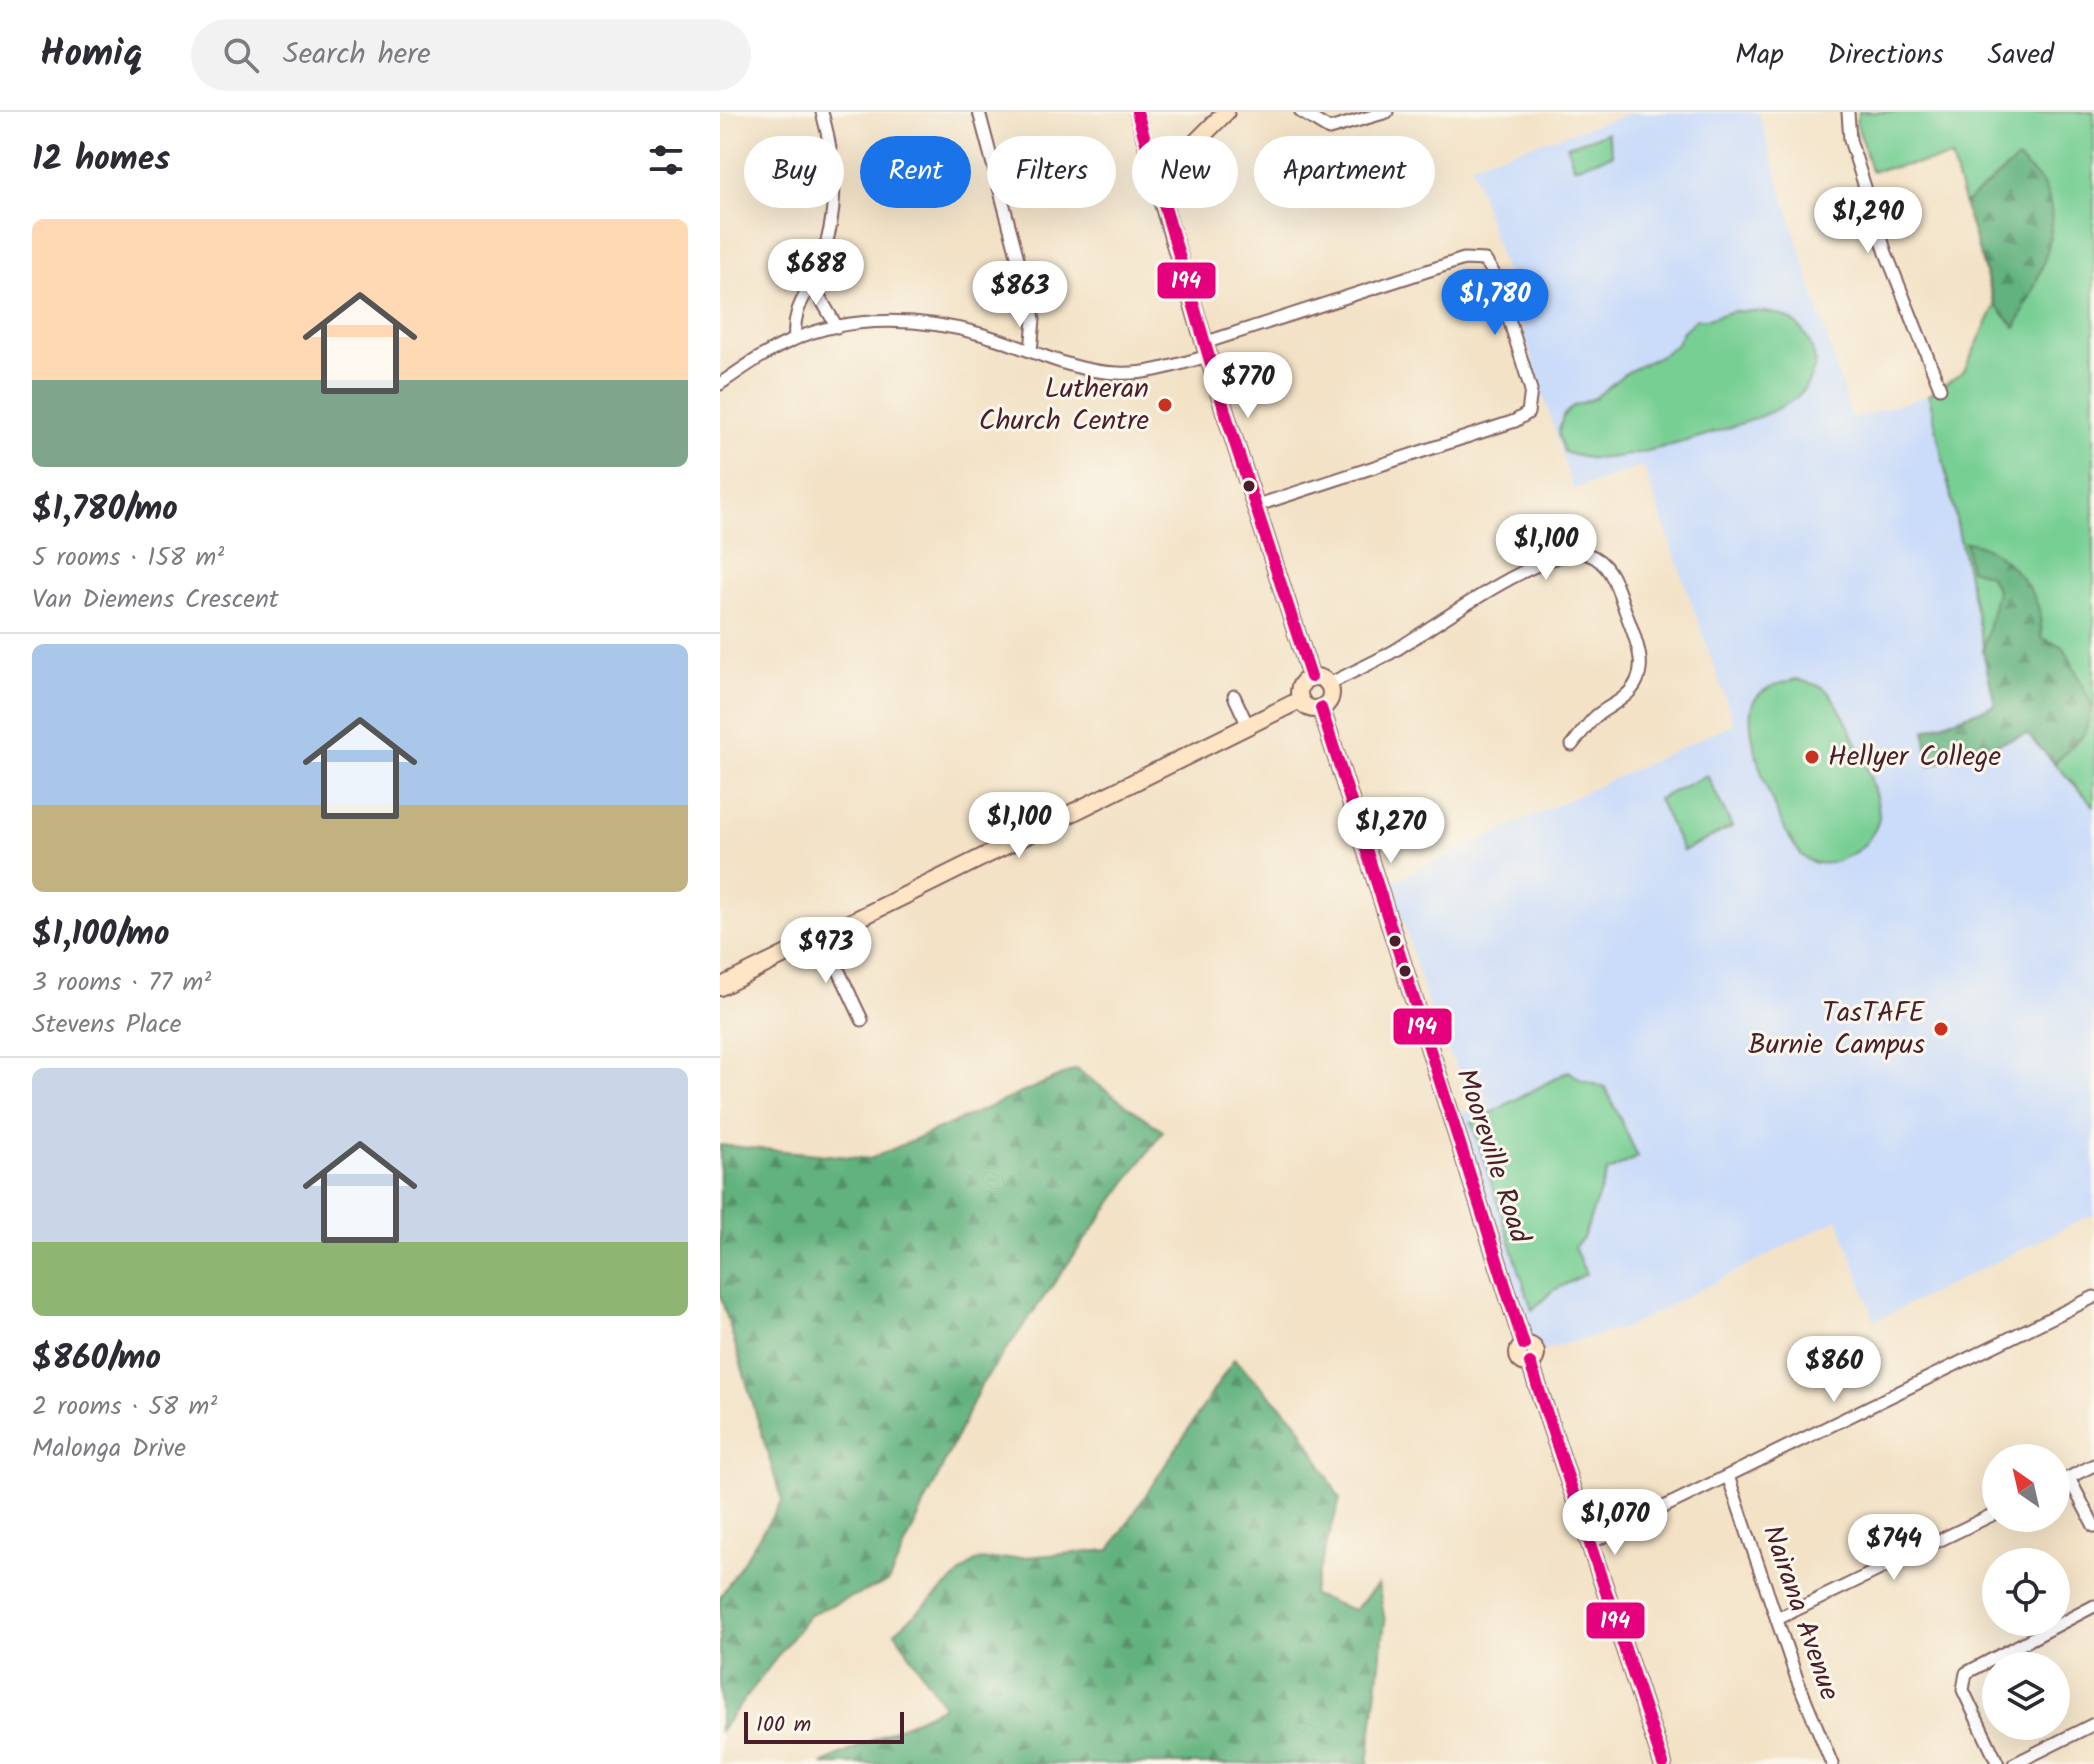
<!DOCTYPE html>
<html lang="en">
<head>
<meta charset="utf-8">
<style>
  :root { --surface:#fff; --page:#f2f2f3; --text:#2b2b33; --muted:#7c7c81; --line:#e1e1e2; --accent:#1a73e8 }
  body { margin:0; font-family:Kalam,sans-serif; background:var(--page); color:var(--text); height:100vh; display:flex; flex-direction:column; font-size:30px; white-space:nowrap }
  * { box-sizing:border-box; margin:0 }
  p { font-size:26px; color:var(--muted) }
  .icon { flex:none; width:44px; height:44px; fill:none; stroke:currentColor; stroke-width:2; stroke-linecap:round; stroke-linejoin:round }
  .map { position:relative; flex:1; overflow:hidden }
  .details { display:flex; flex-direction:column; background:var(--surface); width:720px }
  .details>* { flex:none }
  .top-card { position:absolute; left:24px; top:24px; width:760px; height:72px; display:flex; gap:16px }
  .needle { width:52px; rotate:326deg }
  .buttons { position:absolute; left:1262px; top:1332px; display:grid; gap:16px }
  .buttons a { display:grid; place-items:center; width:88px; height:88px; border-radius:50%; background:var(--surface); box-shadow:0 8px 32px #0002; font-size:40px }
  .scale { position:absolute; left:24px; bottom:20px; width:160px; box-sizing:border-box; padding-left:8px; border:4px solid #4a1f2b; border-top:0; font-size:22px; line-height:28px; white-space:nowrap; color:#4a1f2b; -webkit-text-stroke:6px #fbf7ec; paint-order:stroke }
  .price { position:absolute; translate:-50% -68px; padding:0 18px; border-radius:28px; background:#fff; color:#222; font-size:26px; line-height:52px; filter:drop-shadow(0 2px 4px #0008) }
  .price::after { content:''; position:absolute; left:50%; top:48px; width:24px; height:18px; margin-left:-12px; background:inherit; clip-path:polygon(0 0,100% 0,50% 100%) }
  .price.active { background:var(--accent); color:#fff }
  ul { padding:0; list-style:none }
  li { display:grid; align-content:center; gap:16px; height:424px; padding:0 32px }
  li+li { border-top:2px solid var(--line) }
  li span { display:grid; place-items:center; height:248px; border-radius:12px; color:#555 }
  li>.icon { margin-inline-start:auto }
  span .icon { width:144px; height:144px; fill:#fffc; stroke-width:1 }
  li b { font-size:34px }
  h2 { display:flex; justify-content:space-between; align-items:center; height:96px; padding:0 32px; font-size:34px }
  .tag { padding:0 28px; border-radius:36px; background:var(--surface); box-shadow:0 8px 32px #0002; font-size:28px; line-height:72px }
  .tag.active { background:var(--accent); color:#fff }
  header { display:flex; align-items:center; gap:48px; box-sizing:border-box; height:112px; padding:0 40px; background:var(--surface); border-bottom:2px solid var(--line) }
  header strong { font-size:38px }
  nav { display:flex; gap:44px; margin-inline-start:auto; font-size:28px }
  .search { width:560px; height:72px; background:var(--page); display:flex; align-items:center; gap:20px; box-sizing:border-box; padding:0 28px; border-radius:44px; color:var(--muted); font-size:30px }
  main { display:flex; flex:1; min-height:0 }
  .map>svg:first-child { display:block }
  .built { fill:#cadcf9 }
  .green { fill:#78cf94; stroke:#617760; stroke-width:2 }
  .forest { fill:url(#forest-firs); stroke:#566854; stroke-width:2 }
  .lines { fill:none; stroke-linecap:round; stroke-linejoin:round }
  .minor-casing { stroke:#856361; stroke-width:15 }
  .tertiary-casing { stroke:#856361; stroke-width:18 }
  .secondary-casing { stroke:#856361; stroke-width:20 }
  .minor { stroke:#fff; stroke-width:11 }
  .tertiary { stroke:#fff; stroke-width:14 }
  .secondary { stroke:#fde5c5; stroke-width:16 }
  .bus-1-casing { stroke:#fbf7ec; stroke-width:18 }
  .bus-1 { stroke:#e5007d; stroke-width:12 }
  .poi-dot { fill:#c8321e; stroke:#fbf7ec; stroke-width:3 }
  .bus-dot { fill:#4a1f2b; stroke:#fbf7ec; stroke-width:3 }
  .labels { text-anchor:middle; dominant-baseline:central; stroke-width:6; stroke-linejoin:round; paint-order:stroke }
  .poi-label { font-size:28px; fill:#4a1f2b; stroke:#fbf7ec; text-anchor:end }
  .street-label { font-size:28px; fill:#4a1f2b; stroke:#fbf7ec }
  .line-badge { stroke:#fbf7ec; stroke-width:3 }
  .badge-label { font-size:22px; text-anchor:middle; font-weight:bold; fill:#fff }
</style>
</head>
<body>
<header>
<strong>Homiq</strong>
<div class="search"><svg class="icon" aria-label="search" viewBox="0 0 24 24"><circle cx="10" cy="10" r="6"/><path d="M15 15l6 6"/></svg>Search here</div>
<nav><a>Map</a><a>Directions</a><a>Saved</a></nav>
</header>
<main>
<section class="details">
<h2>12 homes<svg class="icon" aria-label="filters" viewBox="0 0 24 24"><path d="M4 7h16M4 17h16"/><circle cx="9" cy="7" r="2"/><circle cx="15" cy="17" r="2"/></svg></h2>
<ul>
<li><span style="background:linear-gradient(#ffd9b3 65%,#7fa58c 0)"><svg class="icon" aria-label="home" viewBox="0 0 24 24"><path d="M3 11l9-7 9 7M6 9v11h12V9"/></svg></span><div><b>$1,780/mo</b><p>5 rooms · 158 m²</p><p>Van Diemens Crescent</p></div></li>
<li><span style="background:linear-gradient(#a9c7e8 65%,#c2b280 0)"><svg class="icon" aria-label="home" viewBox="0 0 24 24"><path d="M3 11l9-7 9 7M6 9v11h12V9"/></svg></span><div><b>$1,100/mo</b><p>3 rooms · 77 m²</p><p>Stevens Place</p></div></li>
<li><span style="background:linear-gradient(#c9d6e8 70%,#8fb573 0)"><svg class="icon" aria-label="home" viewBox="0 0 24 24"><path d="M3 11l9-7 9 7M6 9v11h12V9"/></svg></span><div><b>$860/mo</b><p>2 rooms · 58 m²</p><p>Malonga Drive</p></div></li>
</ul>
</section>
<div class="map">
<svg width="1374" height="1652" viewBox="0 0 1374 1652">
  <defs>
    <pattern id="forest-firs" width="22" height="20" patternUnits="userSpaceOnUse" patternTransform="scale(2)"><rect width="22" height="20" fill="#62b27e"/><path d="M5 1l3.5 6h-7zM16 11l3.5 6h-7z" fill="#539067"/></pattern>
  </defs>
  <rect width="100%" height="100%" fill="#fbf7ec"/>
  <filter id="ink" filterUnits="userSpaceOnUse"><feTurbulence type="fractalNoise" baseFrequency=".0125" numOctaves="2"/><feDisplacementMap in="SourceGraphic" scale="16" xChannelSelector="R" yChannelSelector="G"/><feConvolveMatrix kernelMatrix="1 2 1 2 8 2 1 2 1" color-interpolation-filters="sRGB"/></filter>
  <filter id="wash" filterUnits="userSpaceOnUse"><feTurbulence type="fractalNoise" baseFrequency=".006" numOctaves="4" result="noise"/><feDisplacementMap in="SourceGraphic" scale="32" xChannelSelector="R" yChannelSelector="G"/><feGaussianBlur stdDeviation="1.8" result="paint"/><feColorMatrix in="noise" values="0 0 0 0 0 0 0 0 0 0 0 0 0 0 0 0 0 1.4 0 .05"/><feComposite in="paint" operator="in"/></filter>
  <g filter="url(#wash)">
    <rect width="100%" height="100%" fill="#f3e2c6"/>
    <polygon class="built" points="916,0 1038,0 1132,307 1209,283 1279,612 1302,616 1374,694 1374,1102 1155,1209 1118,1107 908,1215 816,1240 734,1005 772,986 753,984 716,918 671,770 1014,611 923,354 853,378 751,52"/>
    <g class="green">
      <polygon points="1139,0 1374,0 1374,694 1302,616 1280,612 1209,283 1244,259 1275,194 1231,46 1151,59 1136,9"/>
      <polygon points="887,21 893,43 854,55 847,34"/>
      <path d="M1013 199C1060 199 1085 201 1096 252 1090 266 1087 278 1074 287 1043 310 925 343 886 346 871 348 858 345 844 340L838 322 843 304 853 294 875 286 904 262 943 242 957 232 962 220 976 207H988Z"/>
      <path d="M1076 567C1085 570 1098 572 1105 577 1124 594 1160 679 1159 705 1158 715 1151 724 1145 732 1140 739 1133 741 1125 745 1113 752 1097 755 1085 746 1062 727 1018 616 1034 589 1043 574 1062 571 1076 567Z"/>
      <polygon points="987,663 1012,715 963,739 938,687"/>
      <polygon points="849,959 862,969 885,975 918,1045 887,1060 863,1126 854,1135 866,1162 834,1178 812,1198 752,1011"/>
    </g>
    <g class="forest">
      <path d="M1298 47C1306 55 1319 64 1324 74 1347 119 1313 175 1296 216L1276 194 1244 92Z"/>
      <path d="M1245 430C1275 432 1307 466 1318 494 1321 503 1321 516 1322 526L1344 535 1372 593 1365 621 1335 651 1307 622 1209 654 1205 618 1275 593 1263 539 1277 478 1269 463 1250 457Z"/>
      <polygon points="356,957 443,1019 261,1273 168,1470 90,1502 0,1619 0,1485 62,1389 0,1182 0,1033 150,1047"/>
      <polygon points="514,1247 578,1311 620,1387 592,1483 634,1498 658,1472 665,1509 648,1652 102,1652 224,1594 175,1520 255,1449 390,1438"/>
    </g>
  </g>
  <g filter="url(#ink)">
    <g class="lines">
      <defs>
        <g id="minor">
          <polyline points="259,0 314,207 311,239"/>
          <polyline points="581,0 609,17 667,0"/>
          <polyline points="1128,0 1130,28 1166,141 1220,276"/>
          <polyline points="96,160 99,184 117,215"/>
          <path d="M75 226C72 197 87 183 97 158 120 105 117 54 102 0"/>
          <polyline points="484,231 744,147 765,148 776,165 811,278 808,301 795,309 535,394"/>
          <path d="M0 272C23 256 47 239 73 228 130 202 205 206 264 223 309 236 351 260 398 261 428 263 459 252 488 244"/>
          <path d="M609 572C630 561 653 551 674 539 710 517 829 431 867 442 892 450 898 479 906 501 916 529 933 561 905 584 896 592 884 597 875 605 867 613 859 624 852 633"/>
          <polyline points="514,584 528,614"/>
          <polyline points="102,823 142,908"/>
          <polyline points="1008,1364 1077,1567 1112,1652"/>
          <polyline points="1349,1366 1374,1414"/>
          <polyline points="1336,1372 1374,1353"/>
          <polyline points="870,1431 1374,1185"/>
          <polyline points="1057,1507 1276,1401"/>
          <polyline points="1278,1652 1243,1578 1246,1561 1374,1494"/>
          <polyline points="1294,1652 1374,1612"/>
        </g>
        <polyline id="tertiary" points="417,0 434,61"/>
        <g id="secondary">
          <polyline points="506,0 463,43 434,61 505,300 591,565"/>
          <circle cx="595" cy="581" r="16"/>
          <polyline points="601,596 804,1233"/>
          <polyline points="0,875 580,588"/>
          <circle cx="807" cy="1242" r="9"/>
          <polyline points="810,1251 943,1652"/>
        </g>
      </defs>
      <use href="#minor" class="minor-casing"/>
      <use href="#tertiary" class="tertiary-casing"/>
      <use href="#secondary" class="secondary-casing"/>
      <use href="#minor" class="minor"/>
      <use href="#tertiary" class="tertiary"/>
      <use href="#secondary" class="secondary"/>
      <defs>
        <g id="bus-1">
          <polyline points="417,0 505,300 591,565"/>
          <polyline points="601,596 804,1233"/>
          <polyline points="810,1251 943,1652"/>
        </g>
      </defs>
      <use href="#bus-1" class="bus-1-casing"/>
      <use href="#bus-1" class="bus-1"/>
    </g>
  </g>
  <g class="poi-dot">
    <circle cx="445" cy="293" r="8"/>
    <circle cx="1092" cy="645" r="8"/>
    <circle cx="1221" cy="917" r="8"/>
  </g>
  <g class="bus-dot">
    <circle cx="529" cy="374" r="7"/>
    <circle cx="675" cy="829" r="7"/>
    <circle cx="685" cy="859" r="7"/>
  </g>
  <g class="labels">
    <g class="poi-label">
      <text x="429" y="277">Lutheran<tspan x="429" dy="32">Church Centre</tspan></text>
      <text x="1108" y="645" text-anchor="start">Hellyer College</text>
      <text x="1205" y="901">TasTAFE<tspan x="1205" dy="32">Burnie Campus</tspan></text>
    </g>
    <g class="street-label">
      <text transform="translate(772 1044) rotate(72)">Mooreville Road</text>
      <text transform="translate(1080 1501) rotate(71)">Nairana Avenue</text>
    </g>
  </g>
  <g class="line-badge">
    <rect x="436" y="149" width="61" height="39" rx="8" fill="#e5007d"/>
    <rect x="672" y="895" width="61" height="39" rx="8" fill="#e5007d"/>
    <rect x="865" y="1489" width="61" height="39" rx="8" fill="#e5007d"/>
  </g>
  <g class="badge-label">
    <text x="466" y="176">194</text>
    <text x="702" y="922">194</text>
    <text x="895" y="1516">194</text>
  </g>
</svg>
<div class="buttons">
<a><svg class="needle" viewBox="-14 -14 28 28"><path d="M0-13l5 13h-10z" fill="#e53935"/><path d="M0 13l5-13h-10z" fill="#7c7c81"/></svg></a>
<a><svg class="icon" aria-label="locate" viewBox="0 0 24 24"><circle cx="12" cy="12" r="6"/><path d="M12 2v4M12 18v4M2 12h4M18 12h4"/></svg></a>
<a><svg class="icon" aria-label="layers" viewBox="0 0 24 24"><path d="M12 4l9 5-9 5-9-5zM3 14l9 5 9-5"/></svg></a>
</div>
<div class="scale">100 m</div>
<b class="price" style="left:1148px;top:143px">$1,290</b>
<b class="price" style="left:96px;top:195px">$688</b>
<b class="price" style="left:300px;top:217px">$863</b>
<b class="price active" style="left:775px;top:225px">$1,780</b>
<b class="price" style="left:528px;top:308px">$770</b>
<b class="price" style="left:826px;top:470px">$1,100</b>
<b class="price" style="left:299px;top:748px">$1,100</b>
<b class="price" style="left:671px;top:753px">$1,270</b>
<b class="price" style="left:106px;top:873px">$973</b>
<b class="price" style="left:1114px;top:1292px">$860</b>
<b class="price" style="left:895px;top:1445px">$1,070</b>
<b class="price" style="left:1174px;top:1470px">$744</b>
<div class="top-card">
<a class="tag">Buy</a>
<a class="tag active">Rent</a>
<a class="tag">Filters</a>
<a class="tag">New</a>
<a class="tag">Apartment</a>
</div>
</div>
</main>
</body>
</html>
